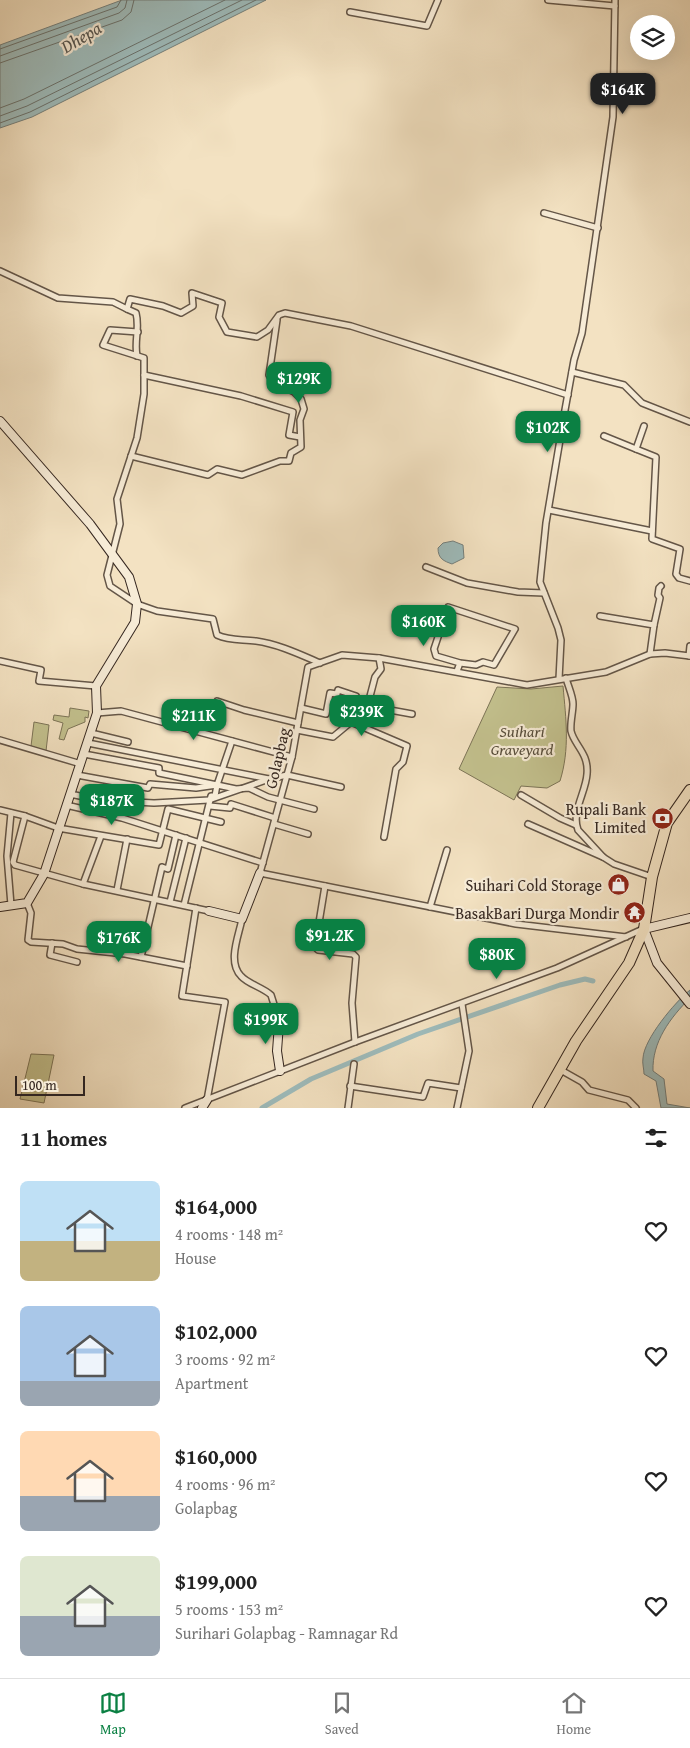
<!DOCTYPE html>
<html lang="en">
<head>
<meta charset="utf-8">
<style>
  :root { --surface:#fff; --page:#f2f2f2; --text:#222; --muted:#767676; --line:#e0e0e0; --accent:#0b8043 }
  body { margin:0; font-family:"Gentium Book Plus",serif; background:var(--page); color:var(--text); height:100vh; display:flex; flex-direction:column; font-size:19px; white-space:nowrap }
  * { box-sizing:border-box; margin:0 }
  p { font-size:16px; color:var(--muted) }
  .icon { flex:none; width:28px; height:28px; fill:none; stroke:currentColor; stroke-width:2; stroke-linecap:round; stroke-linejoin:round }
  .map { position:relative; height:1108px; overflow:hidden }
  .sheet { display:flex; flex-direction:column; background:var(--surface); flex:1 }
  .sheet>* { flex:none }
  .controls { position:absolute; left:630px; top:15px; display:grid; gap:10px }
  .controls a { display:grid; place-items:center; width:45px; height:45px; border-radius:50%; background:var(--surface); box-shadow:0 5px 20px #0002; font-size:25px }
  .scale { position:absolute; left:15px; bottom:12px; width:70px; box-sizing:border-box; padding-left:5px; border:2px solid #352720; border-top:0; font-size:14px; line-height:18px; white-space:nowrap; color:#352720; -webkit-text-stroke:4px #f7ecd7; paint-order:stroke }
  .price { position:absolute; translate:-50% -42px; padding:0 11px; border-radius:10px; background:var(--accent); color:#fff; font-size:16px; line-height:32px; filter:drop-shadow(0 1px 2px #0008) }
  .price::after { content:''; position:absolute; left:50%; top:30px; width:15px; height:11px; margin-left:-8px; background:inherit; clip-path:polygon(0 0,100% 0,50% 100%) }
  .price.on { background:#222; color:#fff }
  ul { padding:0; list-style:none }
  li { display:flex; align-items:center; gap:15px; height:125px; padding:0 20px }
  li span { display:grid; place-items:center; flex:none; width:140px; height:100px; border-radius:8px; color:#555 }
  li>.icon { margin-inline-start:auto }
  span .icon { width:60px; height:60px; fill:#fffc; stroke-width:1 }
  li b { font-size:21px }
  h2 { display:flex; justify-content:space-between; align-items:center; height:60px; padding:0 20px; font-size:21px }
  .tabs { display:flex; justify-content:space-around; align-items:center; height:70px; border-top:1px solid var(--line); background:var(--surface); font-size:14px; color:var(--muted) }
  .tabs a { display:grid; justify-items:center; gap:2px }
  .tabs .on { color:var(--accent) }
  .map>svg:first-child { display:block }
  .green { fill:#c3c18e; stroke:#7c7457 }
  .water { fill:#9ebcbc; stroke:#74807e }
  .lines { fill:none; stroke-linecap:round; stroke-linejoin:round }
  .shore { stroke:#6a726e; stroke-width:1 }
  .canal { stroke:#9ebcbc; stroke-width:5 }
  .street-casing { stroke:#645648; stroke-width:8 }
  .secondary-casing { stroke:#352720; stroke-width:10 }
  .highway-casing { stroke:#352720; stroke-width:12 }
  .street { stroke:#f7ecd7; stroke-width:5 }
  .secondary { stroke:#f7ecd7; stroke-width:8 }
  .highway { stroke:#f3e2c2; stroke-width:10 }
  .labels { text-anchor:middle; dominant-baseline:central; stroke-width:4.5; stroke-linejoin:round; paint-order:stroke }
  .park-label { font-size:16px; font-style:italic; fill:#584e3c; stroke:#f7ecd7 }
  .street-label { font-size:16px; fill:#352720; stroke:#f7ecd7 }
  .poi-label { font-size:16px; fill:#352720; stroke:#f7ecd7; text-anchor:end }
  .water-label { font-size:18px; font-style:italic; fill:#54544f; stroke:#f7ecd7 }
</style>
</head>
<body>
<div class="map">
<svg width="690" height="1108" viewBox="0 0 690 1108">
  <rect width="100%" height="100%" fill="#f3e2c2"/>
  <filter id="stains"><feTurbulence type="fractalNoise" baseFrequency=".004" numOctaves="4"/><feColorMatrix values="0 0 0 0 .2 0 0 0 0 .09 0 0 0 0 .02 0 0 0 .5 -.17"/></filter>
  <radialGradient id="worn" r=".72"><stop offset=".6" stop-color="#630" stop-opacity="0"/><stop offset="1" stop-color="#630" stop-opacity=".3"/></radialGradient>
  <g class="green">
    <path d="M563 686C566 719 570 749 560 781L547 788 521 786 514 800 459 769 497 687 531 689Z"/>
    <polygon points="70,708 89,711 88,718 85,717 85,722 68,729 64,740 59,739 63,723 53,720 54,715 69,717"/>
    <polygon points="34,722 49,725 46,751 31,746"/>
    <polygon points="31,1054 54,1055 44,1103 20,1099"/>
  </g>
  <g class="water">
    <polygon points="122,0 266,0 32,117 0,128 0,45"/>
    <path d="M453 541 463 545 464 558 452 564C444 561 438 559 438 548L443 543Z"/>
    <path d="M690 990V998C670 1018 652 1042 653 1071L664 1079 667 1104 690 1108H661L656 1081 644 1074C644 1069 642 1063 643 1058 644 1039 675 1002 690 990Z"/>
  </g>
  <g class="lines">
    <g class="shore">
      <polyline points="0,49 117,7 121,0"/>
      <polyline points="0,56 119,13 125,8 127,0"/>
      <polyline points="0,63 122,20 131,12 134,0"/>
      <polyline points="0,108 24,99 225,0"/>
      <polyline points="0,116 27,106 242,0"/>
      <polyline points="0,123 30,112 256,0"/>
    </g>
    <polyline class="canal" points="262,1108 311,1079 418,1034 560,985 585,979 593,981"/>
    <defs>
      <g id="street">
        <polyline points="548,0 615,6"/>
        <polyline points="350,12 427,26 438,0"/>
        <polyline points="544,213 598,228"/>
        <polyline points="0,271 58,298 113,302 127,309"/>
        <path d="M138 332 110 330 103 345 144 358V394L137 438 117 499 120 524 107 575 110 586 137 604 157 611 213 619 217 635C230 641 242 639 256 641 278 644 299 654 320 663"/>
        <path d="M137 356C134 341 140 328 136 313L127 309 130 299 163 306 181 313 193 306 192 293 222 303 219 317 227 332 257 337 268 330 279 315 285 313 351 326 568 395"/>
        <polyline points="572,372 624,385 642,403 690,422"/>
        <polyline points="144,375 241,396 293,412 289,435 300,437"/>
        <polyline points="644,426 636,449 656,457 652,539 680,549 676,574 679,578 690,581"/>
        <polyline points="604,436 636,449"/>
        <polyline points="131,456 208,475 217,469 242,475 280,461 289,461 291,453 301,447 300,420 304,409 301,399 294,392 273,382 269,375 277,320"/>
        <polyline points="549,510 652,531"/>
        <polyline points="426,567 467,583 518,592 544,593"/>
        <polyline points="600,616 654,625 650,654"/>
        <polyline points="654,625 660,598 658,595 659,588 661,586"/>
        <polyline points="689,656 690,646"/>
        <polyline points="0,661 41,670 39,681 96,686"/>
        <polyline points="457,671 460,663 476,665 483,662 494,665 515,629 448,607 434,649 436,656 460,663"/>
        <path d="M566 678C568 686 573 696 573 704 573 712 570 723 571 731 574 745 589 753 587 774 586 792 571 812 578 830L603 857 614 864 652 877"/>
        <polyline points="559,679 561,640 558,628 540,582 546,523 565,410 574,360 582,333 613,117 615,0"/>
        <polyline points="217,701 244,710 298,723"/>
        <polyline points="368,706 412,714"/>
        <polyline points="301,708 326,714 330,693 337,694 338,690 356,696"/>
        <polyline points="97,713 121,711 292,757"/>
        <polyline points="362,727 375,677 381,669 379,658"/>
        <polyline points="297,730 333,737 351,722 407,746 403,762 396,769 384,837"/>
        <polyline points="91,733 128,742"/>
        <polyline points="0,740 81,764"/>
        <polyline points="88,743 269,779"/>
        <polyline points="84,754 159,768 159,773 217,785 232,741"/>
        <polyline points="77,775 148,788 150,784 196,788 217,785 236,789 249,788 268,797 314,809"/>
        <polyline points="70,794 99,800 154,803 209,800 269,779 287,775 341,787"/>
        <polyline points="521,795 560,818 576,825"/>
        <polyline points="66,805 122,818 263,863"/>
        <polyline points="210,806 230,808 231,804 275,818"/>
        <polyline points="0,810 25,816 13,862 15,865 83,884 209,911"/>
        <polyline points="11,813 7,856 11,905"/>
        <polyline points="25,816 58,828 159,845 168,809 221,822"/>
        <polyline points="274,824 308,834"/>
        <polyline points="528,824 603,857"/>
        <polyline points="83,884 101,836"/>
        <polyline points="325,886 315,947 318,950 353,954 356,957 352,1003 355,1042"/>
        <polyline points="117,890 127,839"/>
        <polyline points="170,902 186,838"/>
        <polyline points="27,903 31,913 28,940 31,942 63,944 77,949 125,954 187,966"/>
        <polyline points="184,905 211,796 215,796 217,785"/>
        <polyline points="430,907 447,850"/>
        <polyline points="196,908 182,996 225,1002 207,1100"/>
        <path d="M242 919C239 935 227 962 241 976 248 984 262 987 271 995L277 1014"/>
        <polyline points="626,937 516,924 260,873 292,757 308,667 342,655 379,658 527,685 606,672 650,654 665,653 690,656"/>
        <polyline points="52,943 50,955 77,962"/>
        <polyline points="141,957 162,867 168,869 176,835"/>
        <polyline points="559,1069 582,1082 589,1090 628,1100 636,1108"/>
        <polyline points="350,1086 423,1097 428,1083 461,1088"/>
        <polyline points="185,1108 355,1042 557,968 643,929"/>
        <polyline points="348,1108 354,1064"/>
        <polyline points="457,1108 469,1051 462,1004"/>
      </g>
      <g id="secondary">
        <polyline points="0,421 90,524 129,577 137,604 135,622 96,686 97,713 44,874 27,903 0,907"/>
        <polyline points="209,911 242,919 260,873"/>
        <polyline points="690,918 644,929 657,963 690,1004"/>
        <polyline points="277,1014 279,1024 277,1051 280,1071"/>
        <polyline points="202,1108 207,1100"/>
      </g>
      <polyline id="highway" points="538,1108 576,1041 629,963 644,929 652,877 667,823 690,790"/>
    </defs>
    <use href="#street" class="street-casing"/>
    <use href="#secondary" class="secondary-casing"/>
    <use href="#highway" class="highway-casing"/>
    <use href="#street" class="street"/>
    <use href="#secondary" class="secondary"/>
    <use href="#highway" class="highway"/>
  </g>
  <defs>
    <symbol id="bank-disc" viewBox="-11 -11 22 22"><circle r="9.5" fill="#8f2418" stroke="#f7ecd7"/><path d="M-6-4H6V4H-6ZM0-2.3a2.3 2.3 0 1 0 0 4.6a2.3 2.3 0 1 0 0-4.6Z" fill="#fff"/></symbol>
    <symbol id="shop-disc" viewBox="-11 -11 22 22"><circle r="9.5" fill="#8f2418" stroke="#f7ecd7"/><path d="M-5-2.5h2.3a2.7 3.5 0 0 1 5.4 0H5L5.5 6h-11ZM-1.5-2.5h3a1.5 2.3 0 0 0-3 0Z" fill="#fff"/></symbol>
    <symbol id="temple-disc" viewBox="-11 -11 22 22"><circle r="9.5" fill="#8f2418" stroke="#f7ecd7"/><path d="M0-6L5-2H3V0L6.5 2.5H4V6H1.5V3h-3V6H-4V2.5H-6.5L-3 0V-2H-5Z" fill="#fff"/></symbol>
  </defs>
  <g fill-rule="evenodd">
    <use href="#bank-disc" x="650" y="806" width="25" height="25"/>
    <use href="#shop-disc" x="606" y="872" width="25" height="25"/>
    <use href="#temple-disc" x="622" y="900" width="25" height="25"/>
  </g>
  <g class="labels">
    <g class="park-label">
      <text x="522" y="731">Suihari<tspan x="522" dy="18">Graveyard</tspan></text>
    </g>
    <g class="street-label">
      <text transform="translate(277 758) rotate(-77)">Golapbag</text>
    </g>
    <g class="poi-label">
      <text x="646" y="809">Rupali Bank<tspan x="646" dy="18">Limited</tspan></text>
      <text x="602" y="885">Suihari Cold Storage</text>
      <text x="619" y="913">BasakBari Durga Mondir</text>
    </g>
    <g class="water-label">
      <text transform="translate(81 37) rotate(-31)">Dhepa</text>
    </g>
  </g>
  <rect width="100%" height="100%" filter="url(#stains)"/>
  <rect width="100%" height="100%" fill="url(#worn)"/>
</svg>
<div class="controls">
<a><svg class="icon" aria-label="layers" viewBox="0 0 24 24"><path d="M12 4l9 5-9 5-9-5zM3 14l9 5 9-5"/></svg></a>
</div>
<div class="scale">100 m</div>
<b class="price on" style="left:623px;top:115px">$164K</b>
<b class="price" style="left:299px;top:404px">$129K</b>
<b class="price" style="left:548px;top:453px">$102K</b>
<b class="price" style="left:424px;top:647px">$160K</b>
<b class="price" style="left:362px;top:737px">$239K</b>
<b class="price" style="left:194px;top:741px">$211K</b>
<b class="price" style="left:112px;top:826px">$187K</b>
<b class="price" style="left:330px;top:961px">$91.2K</b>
<b class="price" style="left:119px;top:963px">$176K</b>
<b class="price" style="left:497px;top:980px">$80K</b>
<b class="price" style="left:266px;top:1045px">$199K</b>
</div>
<section class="sheet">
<h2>11 homes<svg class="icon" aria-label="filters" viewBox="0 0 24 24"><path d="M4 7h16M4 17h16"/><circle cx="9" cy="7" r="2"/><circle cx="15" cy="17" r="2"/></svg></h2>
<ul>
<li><span style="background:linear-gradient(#bfe0f5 60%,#c2b280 0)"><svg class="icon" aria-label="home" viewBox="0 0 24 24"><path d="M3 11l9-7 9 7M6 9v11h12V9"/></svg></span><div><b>$164,000</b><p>4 rooms · 148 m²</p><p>House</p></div><svg class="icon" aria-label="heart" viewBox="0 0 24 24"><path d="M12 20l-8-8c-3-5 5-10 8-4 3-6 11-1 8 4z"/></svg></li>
<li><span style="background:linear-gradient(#a9c7e8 75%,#9aa5b1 0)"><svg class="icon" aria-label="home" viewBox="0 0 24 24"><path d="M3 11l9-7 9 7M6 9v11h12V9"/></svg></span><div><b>$102,000</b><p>3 rooms · 92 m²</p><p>Apartment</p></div><svg class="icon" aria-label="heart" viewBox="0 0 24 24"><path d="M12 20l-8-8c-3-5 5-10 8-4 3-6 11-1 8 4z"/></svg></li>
<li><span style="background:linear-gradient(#ffd9b3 65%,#9aa5b1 0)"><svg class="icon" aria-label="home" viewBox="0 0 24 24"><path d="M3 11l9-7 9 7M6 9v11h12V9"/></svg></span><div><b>$160,000</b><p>4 rooms · 96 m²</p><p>Golapbag</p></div><svg class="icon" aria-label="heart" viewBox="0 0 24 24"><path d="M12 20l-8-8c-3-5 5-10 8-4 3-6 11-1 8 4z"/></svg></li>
<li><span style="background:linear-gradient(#dfe7d0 60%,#9aa5b1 0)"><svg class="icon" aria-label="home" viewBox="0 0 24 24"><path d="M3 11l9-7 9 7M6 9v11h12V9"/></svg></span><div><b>$199,000</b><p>5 rooms · 153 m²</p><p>Surihari Golapbag - Ramnagar Rd</p></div><svg class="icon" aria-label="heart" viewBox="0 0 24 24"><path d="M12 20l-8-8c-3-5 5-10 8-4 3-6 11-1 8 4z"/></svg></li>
</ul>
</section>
<nav class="tabs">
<a class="on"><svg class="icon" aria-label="map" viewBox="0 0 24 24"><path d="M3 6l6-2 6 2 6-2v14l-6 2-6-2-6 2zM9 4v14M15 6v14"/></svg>Map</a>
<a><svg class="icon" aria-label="saved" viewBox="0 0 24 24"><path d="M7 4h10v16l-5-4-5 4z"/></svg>Saved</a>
<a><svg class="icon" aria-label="home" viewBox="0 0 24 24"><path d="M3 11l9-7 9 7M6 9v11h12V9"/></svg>Home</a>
</nav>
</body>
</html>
